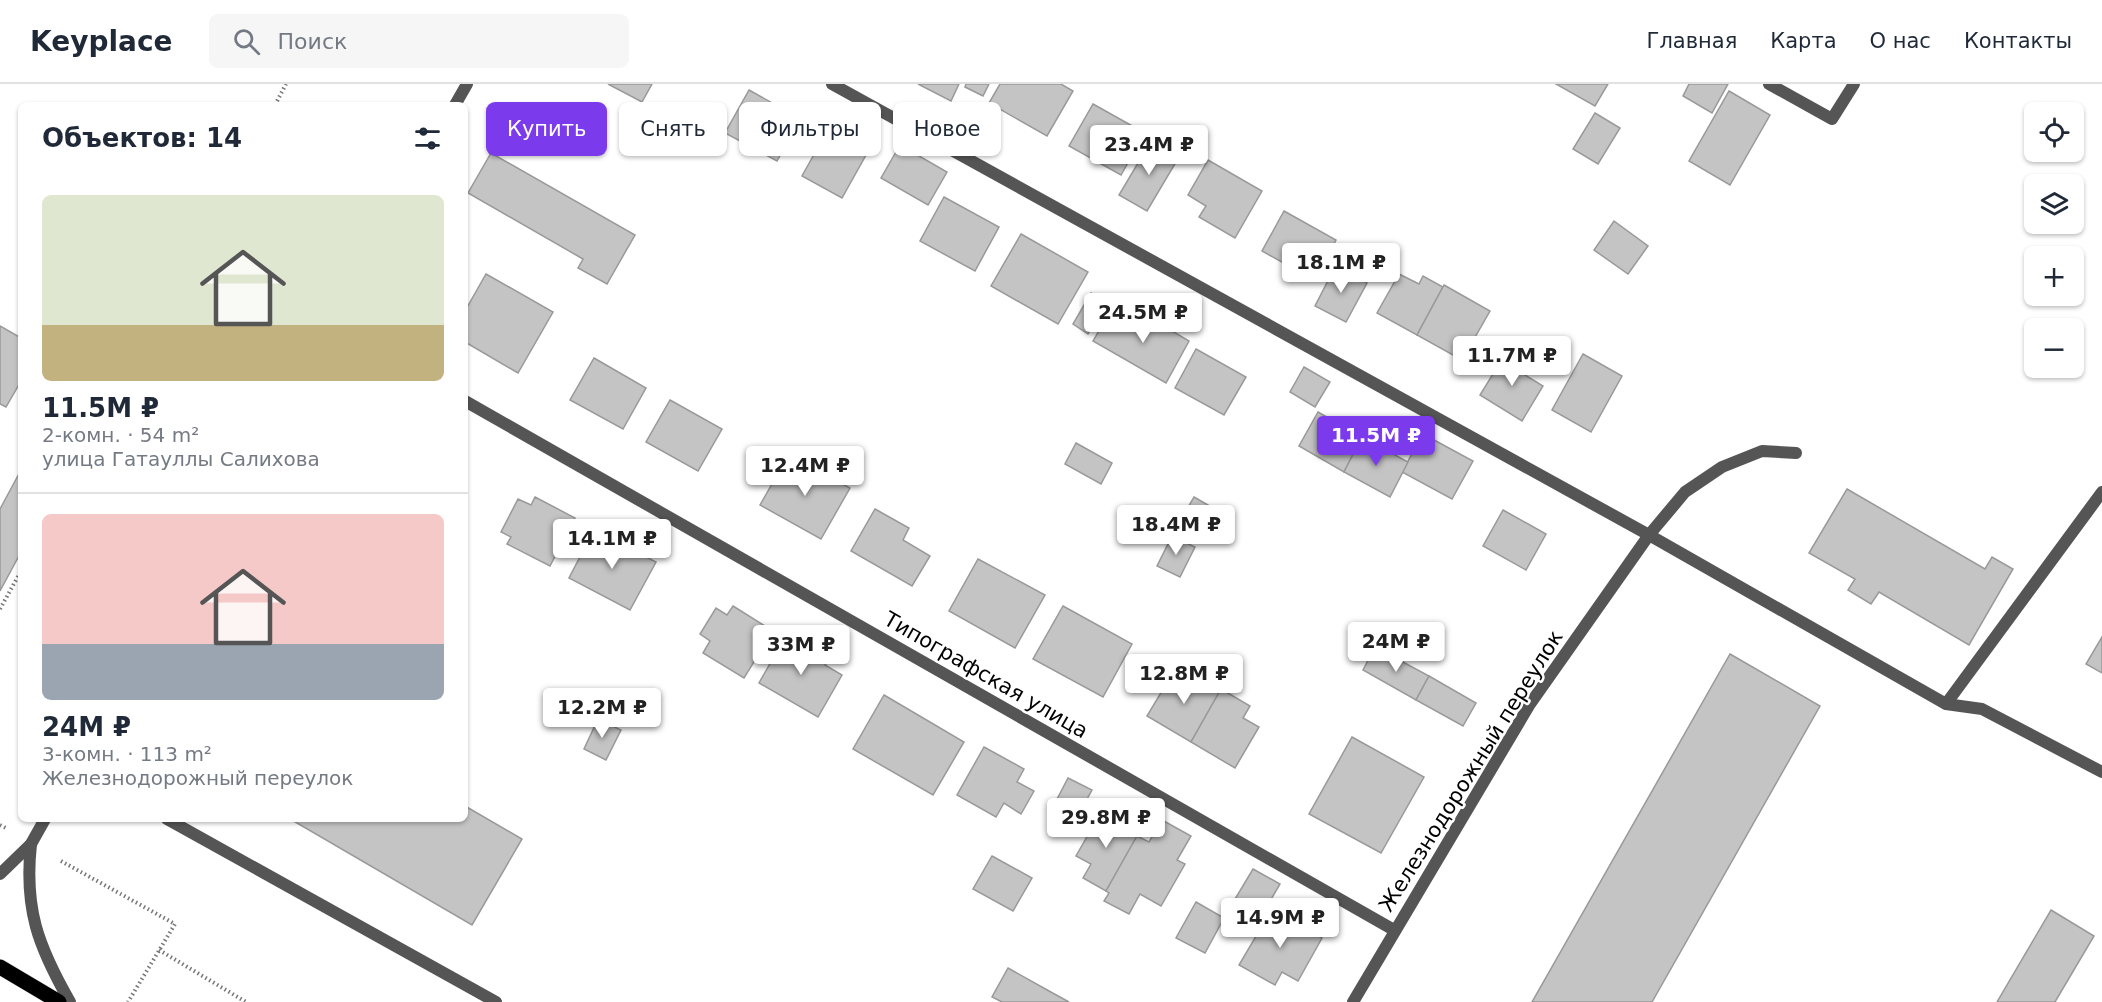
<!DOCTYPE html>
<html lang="ru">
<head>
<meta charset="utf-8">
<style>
  :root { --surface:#fff; --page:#f6f6f7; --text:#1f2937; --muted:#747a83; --line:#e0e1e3; --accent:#7c3aed }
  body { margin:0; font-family:"DejaVu Sans",sans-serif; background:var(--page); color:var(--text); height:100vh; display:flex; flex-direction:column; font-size:22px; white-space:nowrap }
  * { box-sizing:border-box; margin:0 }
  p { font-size:20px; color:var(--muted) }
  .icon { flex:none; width:33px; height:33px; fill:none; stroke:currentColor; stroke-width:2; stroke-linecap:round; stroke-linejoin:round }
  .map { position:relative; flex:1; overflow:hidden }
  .side { position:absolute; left:18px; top:18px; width:450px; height:720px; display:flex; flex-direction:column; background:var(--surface); border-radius:9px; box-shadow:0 2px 4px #0004 }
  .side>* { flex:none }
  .guide { position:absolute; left:486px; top:18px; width:570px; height:54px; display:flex; gap:12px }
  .fabs { position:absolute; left:2024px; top:18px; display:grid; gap:12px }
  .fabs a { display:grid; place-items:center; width:60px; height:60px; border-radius:9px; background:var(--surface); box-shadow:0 2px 4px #0004; font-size:30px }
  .price { position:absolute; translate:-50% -51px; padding:0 14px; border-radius:6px; background:#fff; color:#222; font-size:20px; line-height:39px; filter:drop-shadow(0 2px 3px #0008) }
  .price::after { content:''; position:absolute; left:50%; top:36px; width:18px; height:14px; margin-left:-9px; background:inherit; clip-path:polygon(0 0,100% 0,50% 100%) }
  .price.active { background:var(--accent); color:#fff }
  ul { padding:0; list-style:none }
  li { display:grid; align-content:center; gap:12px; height:318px; padding:0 24px }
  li+li { border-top:2px solid var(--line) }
  li span { display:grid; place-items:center; height:186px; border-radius:9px; color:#555 }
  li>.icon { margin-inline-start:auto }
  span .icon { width:108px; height:108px; fill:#fffc; stroke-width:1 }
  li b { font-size:26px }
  h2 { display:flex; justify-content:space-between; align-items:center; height:72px; padding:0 24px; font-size:26px }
  .chip { padding:0 21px; border-radius:9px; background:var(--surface); box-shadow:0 2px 4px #0004; font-size:21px; line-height:54px }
  .chip.active { background:var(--accent); color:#fff }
  header { display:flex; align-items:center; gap:36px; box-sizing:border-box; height:84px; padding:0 30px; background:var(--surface); border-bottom:2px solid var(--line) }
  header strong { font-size:28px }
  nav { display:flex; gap:33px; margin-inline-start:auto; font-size:21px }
  .search { width:420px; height:54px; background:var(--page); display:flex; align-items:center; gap:15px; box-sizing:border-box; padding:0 21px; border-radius:9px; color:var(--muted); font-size:22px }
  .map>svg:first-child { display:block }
  .building { fill:#c4c4c4; stroke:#999; stroke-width:1.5 }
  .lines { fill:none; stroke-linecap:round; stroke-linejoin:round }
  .primary-casing { stroke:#dbdbdb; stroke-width:16 }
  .path { stroke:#777; stroke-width:4; stroke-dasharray:1.5 3; stroke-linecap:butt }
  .service { stroke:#555; stroke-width:12 }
  .minor { stroke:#555; stroke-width:12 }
  .primary { stroke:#000; stroke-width:15 }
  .labels { text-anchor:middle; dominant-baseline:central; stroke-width:5; stroke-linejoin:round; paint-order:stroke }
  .street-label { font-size:21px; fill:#000; stroke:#fff }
</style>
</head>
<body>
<header>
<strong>Keyplace</strong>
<div class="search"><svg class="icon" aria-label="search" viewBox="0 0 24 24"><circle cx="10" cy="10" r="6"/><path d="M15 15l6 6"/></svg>Поиск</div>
<nav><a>Главная</a><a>Карта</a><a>О нас</a><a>Контакты</a></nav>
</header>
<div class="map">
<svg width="2102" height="918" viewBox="0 0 2102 918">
  <rect width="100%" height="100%" fill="#fff"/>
  <g class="building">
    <polygon points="608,0 652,0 642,18"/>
    <polygon points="918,0 959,0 951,17"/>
    <polygon points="966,0 989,0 983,12 965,3"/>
    <polygon points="1000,0 1061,0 1073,7 1047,52 989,19"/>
    <polygon points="1556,0 1608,0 1595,22"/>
    <polygon points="1689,0 1728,0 1712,29 1683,12"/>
    <polygon points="749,6 801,35 777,77 725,49"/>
    <polygon points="1729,7 1770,31 1730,101 1689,77"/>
    <polygon points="1093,20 1145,49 1121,91 1069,62"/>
    <polygon points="1595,29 1620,44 1598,80 1573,65"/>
    <polygon points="826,49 866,71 842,114 802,92"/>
    <polygon points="1151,57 1179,73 1147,127 1119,111"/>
    <polygon points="900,61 947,88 928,121 881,94"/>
    <polygon points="491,69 635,151 607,200 578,184 583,175 468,109"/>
    <polygon points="1208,76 1262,107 1235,154 1199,133 1206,122 1188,111"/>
    <polygon points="944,113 999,143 975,187 920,157"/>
    <polygon points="1284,127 1336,156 1314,196 1262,167"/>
    <polygon points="1614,137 1648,162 1628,190 1594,166"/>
    <polygon points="1021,150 1088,188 1058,240 991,202"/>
    <polygon points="1335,183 1367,199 1346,238 1315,222"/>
    <polygon points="486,190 553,228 518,289 465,258 465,227"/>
    <polygon points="1399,190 1419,200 1423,192 1443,203 1417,251 1377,229"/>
    <polygon points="1444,201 1490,227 1462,276 1417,251"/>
    <polygon points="1091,209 1107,218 1088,250 1073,240"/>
    <polygon points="1111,226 1137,241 1144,230 1189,257 1166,299 1093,257"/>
    <polygon points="0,242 21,254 21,297 6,323 0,320"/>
    <polygon points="1509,264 1525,274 1517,286 1543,302 1522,337 1480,311"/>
    <polygon points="1196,265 1246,293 1224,331 1175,304"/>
    <polygon points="1583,270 1622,292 1591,348 1552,326"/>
    <polygon points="594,274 646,304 623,345 570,316"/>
    <polygon points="1304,283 1330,298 1315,323 1290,308"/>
    <polygon points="670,316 722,345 698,387 646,358"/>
    <polygon points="1318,328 1362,353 1344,388 1299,362"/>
    <polygon points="1423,350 1473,377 1452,415 1402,388"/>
    <polygon points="1362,353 1408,378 1390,413 1344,388"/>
    <polygon points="1076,359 1112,379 1101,400 1065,380"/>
    <polygon points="789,370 850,404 821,455 760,421"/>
    <polygon points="21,386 21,468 0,507 0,425"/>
    <polygon points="1847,405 1985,485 1992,473 2013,485 1969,561 1879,508 1871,520 1848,506 1855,495 1809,469"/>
    <polygon points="535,413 575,434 550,482 507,460 511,453 501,448 518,415 531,421"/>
    <polygon points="1194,413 1215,425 1199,454 1177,442"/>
    <polygon points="875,425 909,444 903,456 930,472 912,502 851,467"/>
    <polygon points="1503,426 1546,450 1526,486 1483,462"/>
    <polygon points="594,446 656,478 630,526 569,494"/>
    <polygon points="1172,452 1195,463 1180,493 1157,482"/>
    <polygon points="978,475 1045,511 1015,564 949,527"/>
    <polygon points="733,522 773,547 744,594 703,569 710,557 700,550 716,524 727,531"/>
    <polygon points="1063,522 1132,560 1103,613 1033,575"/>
    <polygon points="786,551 829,576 825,581 842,591 818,633 759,599"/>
    <polygon points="2102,553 2102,589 2086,580"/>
    <polygon points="1375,563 1429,592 1416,616 1363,586"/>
    <polygon points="1730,570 1820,622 1652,918 1532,918"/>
    <polygon points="1194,589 1221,605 1191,658 1147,632 1171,592 1187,601"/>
    <polygon points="1429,592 1476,619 1463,642 1416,616"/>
    <polygon points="1221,605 1250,622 1243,634 1259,643 1235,684 1191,658"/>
    <polygon points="884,611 964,658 933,711 853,665"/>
    <polygon points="598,635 621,646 606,676 584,665"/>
    <polygon points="1352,653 1424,693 1381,769 1309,730"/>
    <polygon points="984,663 1024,685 1017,698 1034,707 1021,730 1004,719 996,733 957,711"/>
    <polygon points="1068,694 1092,706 1077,733 1054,721"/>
    <polygon points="465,722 522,755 472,841 290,735 465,735"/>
    <polygon points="1111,727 1130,738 1126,745 1137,752 1106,807 1083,794 1091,780 1076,772 1100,730 1107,734"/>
    <polygon points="1162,736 1191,752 1177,776 1185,780 1161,822 1140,810 1129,830 1104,817 1109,809 1106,807 1137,752 1149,758"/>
    <polygon points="992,772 1032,794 1013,827 973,805"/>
    <polygon points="1253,785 1280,800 1262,831 1235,815"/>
    <polygon points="1196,818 1224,834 1205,869 1176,854"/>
    <polygon points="1272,825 1322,854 1298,897 1282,888 1275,901 1239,881"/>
    <polygon points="2051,826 2094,852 2055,918 1997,918"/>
    <polygon points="1008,884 1049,907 1069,918 1002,918 992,913"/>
  </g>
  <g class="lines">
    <defs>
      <polyline id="primary" points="0,883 59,918"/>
    </defs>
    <use href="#primary" class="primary-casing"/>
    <g class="path">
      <polyline points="275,21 286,0"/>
      <polyline points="0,525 21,487"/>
      <polyline points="0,741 8,745"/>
      <polyline points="61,777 175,840 128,918"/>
      <polyline points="159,866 246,918"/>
    </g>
    <g class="service">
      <polyline points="1649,451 1685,408 1722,383 1762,367 1796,369"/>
      <polyline points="1946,620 1982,625 2102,688"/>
      <polyline points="167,735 496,918"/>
    </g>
    <g class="minor">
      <polyline points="832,0 1649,451 1946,620 2102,408"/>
      <polyline points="1769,0 1832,35 1854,0"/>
      <polyline points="455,21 467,0"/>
      <polyline points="465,317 1394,846"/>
      <path d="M31 760C24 825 38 862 70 918"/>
      <polyline points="0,790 31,760 45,735"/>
      <polyline points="1353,918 1530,620 1649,451"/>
    </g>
    <use href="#primary" class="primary"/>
  </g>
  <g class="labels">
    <g class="street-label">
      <text transform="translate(986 591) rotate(30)">Типографская улица</text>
      <text transform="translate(1471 687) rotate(-58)">Железнодорожный переулок</text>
    </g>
  </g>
</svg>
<div class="fabs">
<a><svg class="icon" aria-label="locate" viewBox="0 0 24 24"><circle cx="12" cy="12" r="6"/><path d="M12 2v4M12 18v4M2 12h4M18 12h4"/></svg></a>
<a><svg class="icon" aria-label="layers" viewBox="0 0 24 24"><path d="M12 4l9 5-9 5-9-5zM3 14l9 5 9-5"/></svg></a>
<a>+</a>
<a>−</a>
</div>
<b class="price" style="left:1149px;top:92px">23.4M ₽</b>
<b class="price" style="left:1341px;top:210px">18.1M ₽</b>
<b class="price" style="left:1143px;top:260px">24.5M ₽</b>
<b class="price" style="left:1512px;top:303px">11.7M ₽</b>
<b class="price active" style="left:1376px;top:383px">11.5M ₽</b>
<b class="price" style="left:805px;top:413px">12.4M ₽</b>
<b class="price" style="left:1176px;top:472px">18.4M ₽</b>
<b class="price" style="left:612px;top:486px">14.1M ₽</b>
<b class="price" style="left:1396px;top:589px">24M ₽</b>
<b class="price" style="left:801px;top:592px">33M ₽</b>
<b class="price" style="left:1184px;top:621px">12.8M ₽</b>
<b class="price" style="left:602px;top:655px">12.2M ₽</b>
<b class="price" style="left:1106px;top:765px">29.8M ₽</b>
<b class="price" style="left:1280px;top:865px">14.9M ₽</b>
<div class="guide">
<a class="chip active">Купить</a>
<a class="chip">Снять</a>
<a class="chip">Фильтры</a>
<a class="chip">Новое</a>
</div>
<section class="side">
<h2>Объектов: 14<svg class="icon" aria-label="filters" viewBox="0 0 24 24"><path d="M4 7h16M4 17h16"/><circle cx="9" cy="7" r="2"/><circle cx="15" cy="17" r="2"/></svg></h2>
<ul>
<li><span style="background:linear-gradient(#dfe7d0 70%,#c2b280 0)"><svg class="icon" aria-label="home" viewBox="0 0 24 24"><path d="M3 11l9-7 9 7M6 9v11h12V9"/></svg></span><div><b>11.5M ₽</b><p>2-комн. · 54 m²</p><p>улица Гатауллы Салихова</p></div></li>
<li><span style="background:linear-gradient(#f6c9c9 70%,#9aa5b1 0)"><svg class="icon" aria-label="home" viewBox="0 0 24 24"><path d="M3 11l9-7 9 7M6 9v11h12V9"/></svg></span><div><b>24M ₽</b><p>3-комн. · 113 m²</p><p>Железнодорожный переулок</p></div></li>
</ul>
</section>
</div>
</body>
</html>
